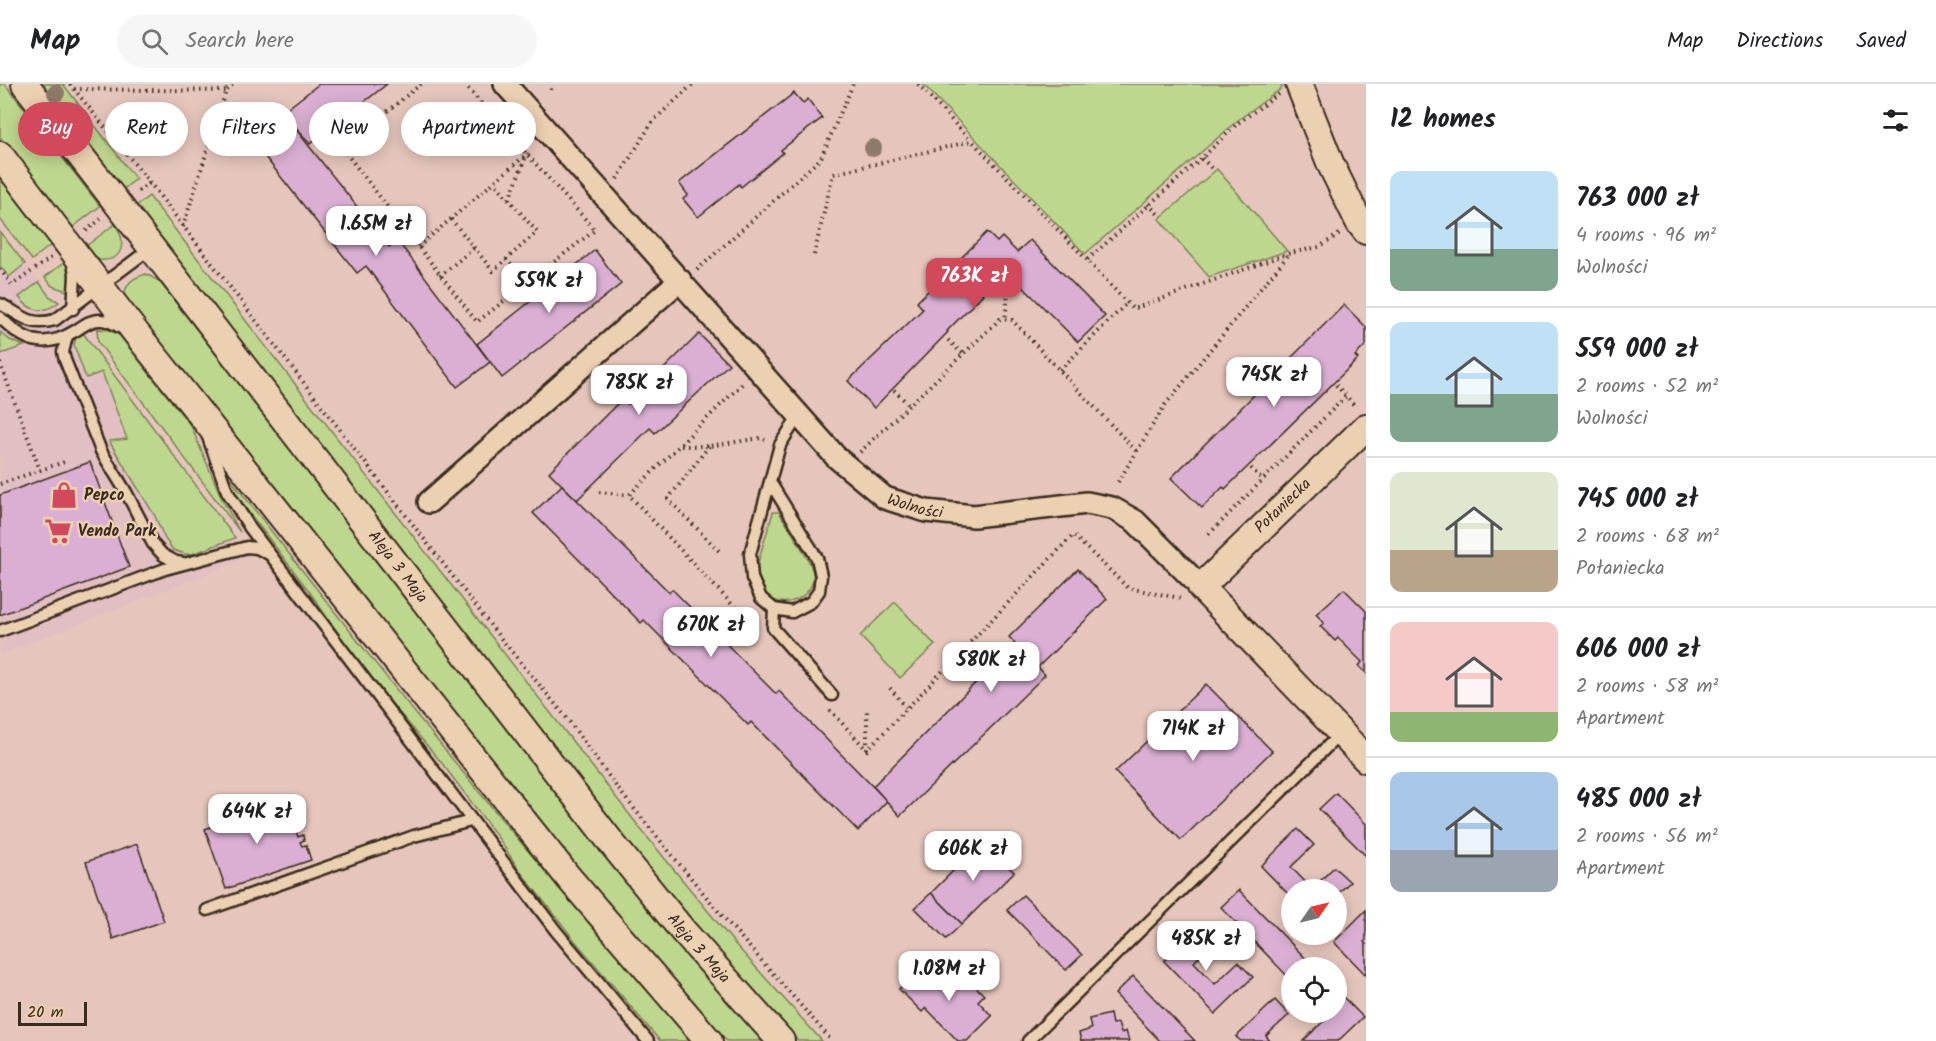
<!DOCTYPE html>
<html lang="en">
<head>
<meta charset="utf-8">
<style>
  :root { --surface:#fff; --page:#f6f6f6; --text:#202124; --muted:#757577; --line:#e0e0e0; --accent:#d1495b }
  body { margin:0; font-family:Kalam,sans-serif; background:var(--page); color:var(--text); height:100vh; display:flex; flex-direction:column; font-size:22px; white-space:nowrap }
  * { box-sizing:border-box; margin:0 }
  p { font-size:20px; color:var(--muted) }
  .icon { flex:none; width:33px; height:33px; fill:none; stroke:currentColor; stroke-width:2; stroke-linecap:round; stroke-linejoin:round }
  .map { position:relative; flex:1; overflow:hidden }
  .details { display:flex; flex-direction:column; background:var(--surface); width:570px }
  .details>* { flex:none }
  .hud { position:absolute; left:18px; top:18px; width:570px; height:54px; display:flex; gap:12px }
  .needle { width:39px; rotate:56deg }
  .tools { position:absolute; left:1281px; top:795px; display:grid; gap:12px }
  .tools a { display:grid; place-items:center; width:66px; height:66px; border-radius:50%; background:var(--surface); box-shadow:0 3px 15px #0003; font-size:30px }
  .scale { position:absolute; left:18px; bottom:15px; width:69px; box-sizing:border-box; padding-left:6px; border:3px solid #3b2a1e; border-top:0; font-size:16px; line-height:21px; white-space:nowrap; color:#3b2a1e; -webkit-text-stroke:4px #ebd0b2; paint-order:stroke }
  .price { position:absolute; translate:-50% -51px; padding:0 14px; border-radius:12px; background:#fff; color:#222; font-size:20px; line-height:39px; filter:drop-shadow(0 2px 3px #0008) }
  .price::after { content:''; position:absolute; left:50%; top:36px; width:18px; height:14px; margin-left:-9px; background:inherit; clip-path:polygon(0 0,100% 0,50% 100%) }
  .price.on { background:var(--accent); color:#fff }
  ul { padding:0; list-style:none }
  li { display:flex; align-items:center; gap:18px; height:150px; padding:0 24px }
  li+li { border-top:2px solid var(--line) }
  li span { display:grid; place-items:center; flex:none; width:168px; height:120px; border-radius:12px; color:#555 }
  li>.icon { margin-inline-start:auto }
  span .icon { width:72px; height:72px; fill:#fffc; stroke-width:1 }
  li b { font-size:26px }
  h2 { display:flex; justify-content:space-between; align-items:center; height:72px; padding:0 24px; font-size:26px }
  .tag { padding:0 21px; border-radius:27px; background:var(--surface); box-shadow:0 3px 15px #0003; font-size:21px; line-height:54px }
  .tag.on { background:var(--accent); color:#fff }
  header { display:flex; align-items:center; gap:36px; box-sizing:border-box; height:84px; padding:0 30px; background:var(--surface); border-bottom:2px solid var(--line) }
  header strong { font-size:28px }
  nav { display:flex; gap:33px; margin-inline-start:auto; font-size:21px }
  .search { width:420px; height:54px; background:var(--page); display:flex; align-items:center; gap:15px; box-sizing:border-box; padding:0 21px; border-radius:33px; color:var(--muted); font-size:22px }
  main { display:flex; flex:1; min-height:0 }
  .map>svg:first-child { display:block }
  .built { fill:#e2bfc3 }
  .green { fill:#bed78e; stroke:#7c8056; stroke-width:1.5 }
  .building { fill:#daafd3; stroke:#3b2a1e; stroke-width:1.5 }
  .lines { fill:none; stroke-linecap:round; stroke-linejoin:round }
  .service-casing { stroke:#3b2a1e; stroke-width:15 }
  .minor-casing { stroke:#3b2a1e; stroke-width:26 }
  .tertiary-casing { stroke:#3b2a1e; stroke-width:30 }
  .path { stroke:#3b2a1e; stroke-width:4; stroke-dasharray:1.5 4.5; stroke-linecap:butt }
  .service { stroke:#ebd0b2; stroke-width:10 }
  .minor { stroke:#ebd0b2; stroke-width:21 }
  .tertiary { stroke:#ebd0b2; stroke-width:26 }
  .tree { fill:#8f7a6b }
  .labels { text-anchor:middle; dominant-baseline:central; stroke-width:5; stroke-linejoin:round; paint-order:stroke }
  .poi-label { font-size:16px; font-weight:bold; fill:#3b2a1e; stroke:#ebd0b2; text-anchor:start }
  .street-label { font-size:16px; fill:#3b2a1e; stroke:#ebd0b2 }
</style>
</head>
<body>
<header>
<strong>Map</strong>
<div class="search"><svg class="icon" aria-label="search" viewBox="0 0 24 24"><circle cx="10" cy="10" r="6"/><path d="M15 15l6 6"/></svg>Search here</div>
<nav><a>Map</a><a>Directions</a><a>Saved</a></nav>
</header>
<main>
<div class="map">
<svg width="1366" height="957" viewBox="0 0 1366 957">
  <rect width="100%" height="100%" fill="#e6c6bc"/>
  <filter id="ink" filterUnits="userSpaceOnUse"><feTurbulence type="fractalNoise" baseFrequency=".0167" numOctaves="2"/><feDisplacementMap in="SourceGraphic" scale="12" xChannelSelector="R" yChannelSelector="G"/><feConvolveMatrix kernelMatrix="1 2 1 2 8 2 1 2 1" color-interpolation-filters="sRGB"/></filter>
  <g filter="url(#ink)">
    <polygon class="built" points="0,147 250,473 0,571"/>
    <g class="green">
      <polygon points="0,0 5,0 100,122 72,144 0,53"/>
      <polygon points="38,0 63,0 136,95 121,107"/>
      <polygon points="923,0 1281,0 1282,4 1238,36 1085,170"/>
      <polygon points="1217,85 1287,167 1209,193 1159,135"/>
      <polygon points="0,93 52,160 32,176 0,135"/>
      <path d="M149 112 643 748 735 860 822 957H798C685 835 584 703 483 572 367 422 251 273 135 123Z"/>
      <path d="M115 140C127 157 124 178 99 176L86 162Z"/>
      <polygon points="0,148 25,180 9,193 0,182"/>
      <polygon points="65,178 70,192 67,207 52,202 45,193"/>
      <path d="M146 190 159 197 607 772 764 957H727L517 714 126 217 124 210C128 197 133 194 146 190Z"/>
      <path d="M39 198 49 212 59 218C44 230 30 228 19 213Z"/>
      <polygon points="97,245 109,246 119,251 191,342 222,415 240,448 98,258"/>
      <polygon points="0,248 10,256 24,262 1,270"/>
      <polygon points="83,249 235,454 192,470 185,470 173,466 165,455 155,432 109,357 127,355 102,288 86,294 74,261 76,253"/>
      <path d="M229 393C379 585 529 777 694 957H660L576 858 520 787 497 752 441 678 392 620 353 571 309 507 237 413Z"/>
      <path d="M773 428H779C788 443 807 470 812 485 821 511 779 534 762 505 759 499 757 493 757 487 758 472 769 444 773 428Z"/>
      <polygon points="895,518 935,561 900,594 860,552"/>
    </g>
    <g class="building">
      <polygon points="319,0 387,0 310,60 283,28"/>
      <polygon points="794,9 803,19 808,15 822,34 781,66 783,69 741,103 739,100 698,133 683,115 688,111 679,99"/>
      <polygon points="294,43 389,163 397,156 490,278 457,303 366,182 357,189 262,69"/>
      <polygon points="987,148 997,158 1002,153 1017,168 1030,156 1105,232 1078,258 1004,184 981,208 983,210 947,247 948,248 874,324 848,297 923,225 917,218"/>
      <polygon points="595,166 621,200 502,294 477,260"/>
      <polygon points="1344,221 1366,243 1366,261 1355,272 1358,275 1225,405 1223,403 1202,424 1171,394"/>
      <polygon points="699,250 729,280 655,349 650,344 577,416 549,388 622,315 628,320"/>
      <polygon points="90,378 129,483 0,531 0,411"/>
      <polygon points="562,401 669,508 672,505 776,610 779,607 887,717 858,747 751,638 748,641 644,536 641,539 533,429"/>
      <polygon points="1078,485 1107,515 1038,583 1045,591 900,732 873,702 1015,559 1009,553"/>
      <polygon points="1344,505 1366,527 1366,589 1359,582 1362,578 1338,554 1335,557 1320,542 1324,539 1316,530"/>
      <polygon points="1206,600 1272,667 1181,756 1115,688"/>
      <polygon points="1336,709 1366,740 1366,772 1319,725"/>
      <polygon points="285,716 298,753 303,751 304,756 300,758 302,762 306,761 311,776 226,805 205,745"/>
      <polygon points="1298,745 1314,761 1291,783 1312,805 1334,783 1350,798 1336,811 1336,806 1292,806 1292,814 1261,782"/>
      <polygon points="983,757 1014,788 962,840 931,809"/>
      <polygon points="137,760 164,837 113,855 86,778"/>
      <polygon points="1239,806 1315,884 1292,884 1292,897 1221,823"/>
      <polygon points="931,809 962,840 946,855 915,824"/>
      <polygon points="1023,811 1082,871 1066,886 1007,826"/>
      <polygon points="1366,826 1366,856 1364,858 1366,860 1366,891 1334,858"/>
      <polygon points="1202,841 1216,856 1194,878 1215,900 1238,878 1253,893 1215,930 1164,877"/>
      <polygon points="940,879 962,901 968,895 984,911 978,917 992,932 967,957 958,957 926,924 922,928 899,905 915,889 923,897"/>
      <polygon points="1133,892 1195,957 1160,957 1115,910"/>
      <polygon points="1336,906 1363,933 1338,957 1303,957 1327,934 1322,928 1336,928"/>
      <polygon points="1275,916 1289,931 1266,952 1270,957 1241,957 1236,953"/>
      <polygon points="1110,930 1112,940 1118,939 1121,949 1126,947 1129,957 1081,957 1079,949 1091,945 1089,935"/>
    </g>
    <g class="lines">
      <defs>
        <g id="service">
          <path d="M0 220C22 231 29 243 55 236L151 164"/>
          <polyline points="73,225 75,191 73,178"/>
          <path d="M0 233C24 258 44 266 75 247 83 242 91 235 101 236 109 236 116 241 123 245"/>
          <polyline points="67,252 63,268 65,276 101,367 126,408 153,460 163,471 176,478 183,479"/>
          <polyline points="208,353 227,407 250,444 556,847 648,957"/>
          <polyline points="770,398 817,474 821,492 819,507 811,518 792,528 774,525 761,514 752,494 750,470 780,361 799,331"/>
          <polyline points="774,525 773,544 832,611"/>
          <polyline points="0,547 165,485 247,463 257,464 269,470"/>
          <polyline points="207,826 414,752 471,737"/>
          <polyline points="1028,957 1341,649"/>
        </g>
        <g id="minor">
          <path id="s1" d="M505 0 837 374 885 414 926 427 974 432 1087 419 1112 424 1135 437 1201 503"/>
          <polyline points="429,418 680,196"/>
        </g>
        <g id="tertiary">
          <path id="s2" d="M25 0 614 762 683 847 781 957"/>
          <polyline points="1299,0 1331,81 1359,138 1366,147"/>
          <polyline points="0,71 136,249 568,793 709,957"/>
          <polyline points="1366,343 1201,503 1366,675"/>
        </g>
      </defs>
      <use href="#service" class="service-casing"/>
      <use href="#minor" class="minor-casing"/>
      <use href="#tertiary" class="tertiary-casing"/>
      <g class="path">
        <polyline points="70,0 150,99 498,551 566,633 618,705 718,827 832,957"/>
        <polyline points="421,0 342,64 477,238 595,146 464,0"/>
        <polyline points="918,0 971,57"/>
        <polyline points="74,5 226,7"/>
        <polyline points="551,6 551,0"/>
        <polyline points="1279,10 1238,39 1202,74 1087,176 1133,225 1290,169 1319,163 1341,149"/>
        <polyline points="1202,74 1213,86"/>
        <polyline points="617,95 653,37 693,0"/>
        <polyline points="138,107 150,99"/>
        <polyline points="509,115 527,70"/>
        <polyline points="1148,120 1161,133"/>
        <polyline points="451,135 493,187 537,148 494,98"/>
        <polyline points="183,143 226,7 233,0"/>
        <polyline points="86,147 101,135"/>
        <polyline points="418,163 528,69"/>
        <polyline points="814,171 833,90 972,57 1087,176"/>
        <polyline points="506,175 526,199"/>
        <polyline points="0,185 12,201 51,174"/>
        <polyline points="697,186 821,74 853,0"/>
        <polyline points="440,192 474,164"/>
        <polyline points="1000,193 1009,201 1005,236"/>
        <polyline points="948,256 963,270"/>
        <polyline points="0,279 40,386"/>
        <polyline points="1060,286 1127,219"/>
        <polyline points="742,300 629,411 758,548"/>
        <polyline points="1336,301 1346,312"/>
        <polyline points="894,306 909,321"/>
        <polyline points="681,362 709,362 761,354 765,356"/>
        <polyline points="709,362 668,415 721,469"/>
        <polyline points="860,368 1000,235 1012,236 1137,368"/>
        <polyline points="1251,384 1263,397"/>
        <polyline points="1118,398 1165,321 1289,170"/>
        <polyline points="0,400 64,378"/>
        <polyline points="599,408 629,411"/>
        <polyline points="1209,450 1346,312 1355,322"/>
        <polyline points="890,604 906,623"/>
        <polyline points="830,626 867,666 1073,451 1128,504 1180,514"/>
        <polyline points="867,665 867,624"/>
      </g>
      <use href="#service" class="service"/>
      <use href="#minor" class="minor"/>
      <use href="#tertiary" class="tertiary"/>
    </g>
    <g class="tree">
      <circle cx="56" cy="9" r="9"/>
      <circle cx="873" cy="64" r="9"/>
    </g>
  </g>
  <defs>
    <symbol id="shop-bare" viewBox="-9 -9 18 18"><path d="M-5-2.5h2.3a2.7 3.5 0 0 1 5.4 0H5L5.5 6h-11ZM-1.5-2.5h3a1.5 2.3 0 0 0-3 0Z" fill="#d1495b" stroke="#ebd0b2" stroke-width="2.5" paint-order="stroke"/></symbol>
    <symbol id="supermarket-bare" viewBox="-9 -9 18 18"><path d="M-6-5.5h2.5l.6 2H6L4.5 2H-2.5L-4.4-4H-6ZM-1.5 3.2a1.3 1.3 0 1 0 .1 0ZM3 3.2a1.3 1.3 0 1 0 .1 0Z" fill="#d1495b" stroke="#ebd0b2" stroke-width="2.5" paint-order="stroke"/></symbol>
  </defs>
  <g fill-rule="evenodd">
    <use href="#shop-bare" x="45" y="392" width="38" height="38"/>
    <use href="#supermarket-bare" x="39" y="428" width="38" height="38"/>
  </g>
  <g class="labels">
    <g class="poi-label">
      <text x="84" y="411">Pepco</text>
      <text x="78" y="447">Vendo Park</text>
    </g>
    <g class="street-label">
      <text stroke="none"><textPath href="#s1" startOffset="594">Wolności</textPath></text>
      <text transform="translate(1283 422) rotate(-44)">Połaniecka</text>
      <text stroke="none"><textPath href="#s2" startOffset="610">Aleja 3 Maja</textPath></text>
      <text stroke="none"><textPath href="#s2" startOffset="1096">Aleja 3 Maja</textPath></text>
    </g>
  </g>
</svg>
<div class="tools">
<a><svg class="needle" viewBox="-14 -14 28 28"><path d="M0-13l5 13h-10z" fill="#e53935"/><path d="M0 13l5-13h-10z" fill="#757577"/></svg></a>
<a><svg class="icon" aria-label="locate" viewBox="0 0 24 24"><circle cx="12" cy="12" r="6"/><path d="M12 2v4M12 18v4M2 12h4M18 12h4"/></svg></a>
</div>
<div class="scale">20 m</div>
<b class="price" style="left:376px;top:173px">1.65M zł</b>
<b class="price on" style="left:974px;top:225px">763K zł</b>
<b class="price" style="left:549px;top:230px">559K zł</b>
<b class="price" style="left:1274px;top:324px">745K zł</b>
<b class="price" style="left:639px;top:332px">785K zł</b>
<b class="price" style="left:711px;top:574px">670K zł</b>
<b class="price" style="left:991px;top:609px">580K zł</b>
<b class="price" style="left:1193px;top:678px">714K zł</b>
<b class="price" style="left:257px;top:761px">644K zł</b>
<b class="price" style="left:973px;top:798px">606K zł</b>
<b class="price" style="left:1206px;top:888px">485K zł</b>
<b class="price" style="left:949px;top:918px">1.08M zł</b>
<div class="hud">
<a class="tag on">Buy</a>
<a class="tag">Rent</a>
<a class="tag">Filters</a>
<a class="tag">New</a>
<a class="tag">Apartment</a>
</div>
</div>
<section class="details">
<h2>12 homes<svg class="icon" aria-label="filters" viewBox="0 0 24 24"><path d="M4 7h16M4 17h16"/><circle cx="9" cy="7" r="2"/><circle cx="15" cy="17" r="2"/></svg></h2>
<ul>
<li><span style="background:linear-gradient(#bfe0f5 65%,#7fa58c 0)"><svg class="icon" aria-label="home" viewBox="0 0 24 24"><path d="M3 11l9-7 9 7M6 9v11h12V9"/></svg></span><div><b>763 000 zł</b><p>4 rooms · 96 m²</p><p>Wolności</p></div></li>
<li><span style="background:linear-gradient(#bfe0f5 60%,#7fa58c 0)"><svg class="icon" aria-label="home" viewBox="0 0 24 24"><path d="M3 11l9-7 9 7M6 9v11h12V9"/></svg></span><div><b>559 000 zł</b><p>2 rooms · 52 m²</p><p>Wolności</p></div></li>
<li><span style="background:linear-gradient(#dfe7d0 65%,#b9a48a 0)"><svg class="icon" aria-label="home" viewBox="0 0 24 24"><path d="M3 11l9-7 9 7M6 9v11h12V9"/></svg></span><div><b>745 000 zł</b><p>2 rooms · 68 m²</p><p>Połaniecka</p></div></li>
<li><span style="background:linear-gradient(#f6c9c9 75%,#8fb573 0)"><svg class="icon" aria-label="home" viewBox="0 0 24 24"><path d="M3 11l9-7 9 7M6 9v11h12V9"/></svg></span><div><b>606 000 zł</b><p>2 rooms · 58 m²</p><p>Apartment</p></div></li>
<li><span style="background:linear-gradient(#a9c7e8 65%,#9aa5b1 0)"><svg class="icon" aria-label="home" viewBox="0 0 24 24"><path d="M3 11l9-7 9 7M6 9v11h12V9"/></svg></span><div><b>485 000 zł</b><p>2 rooms · 56 m²</p><p>Apartment</p></div></li>
</ul>
</section>
</main>
</body>
</html>
